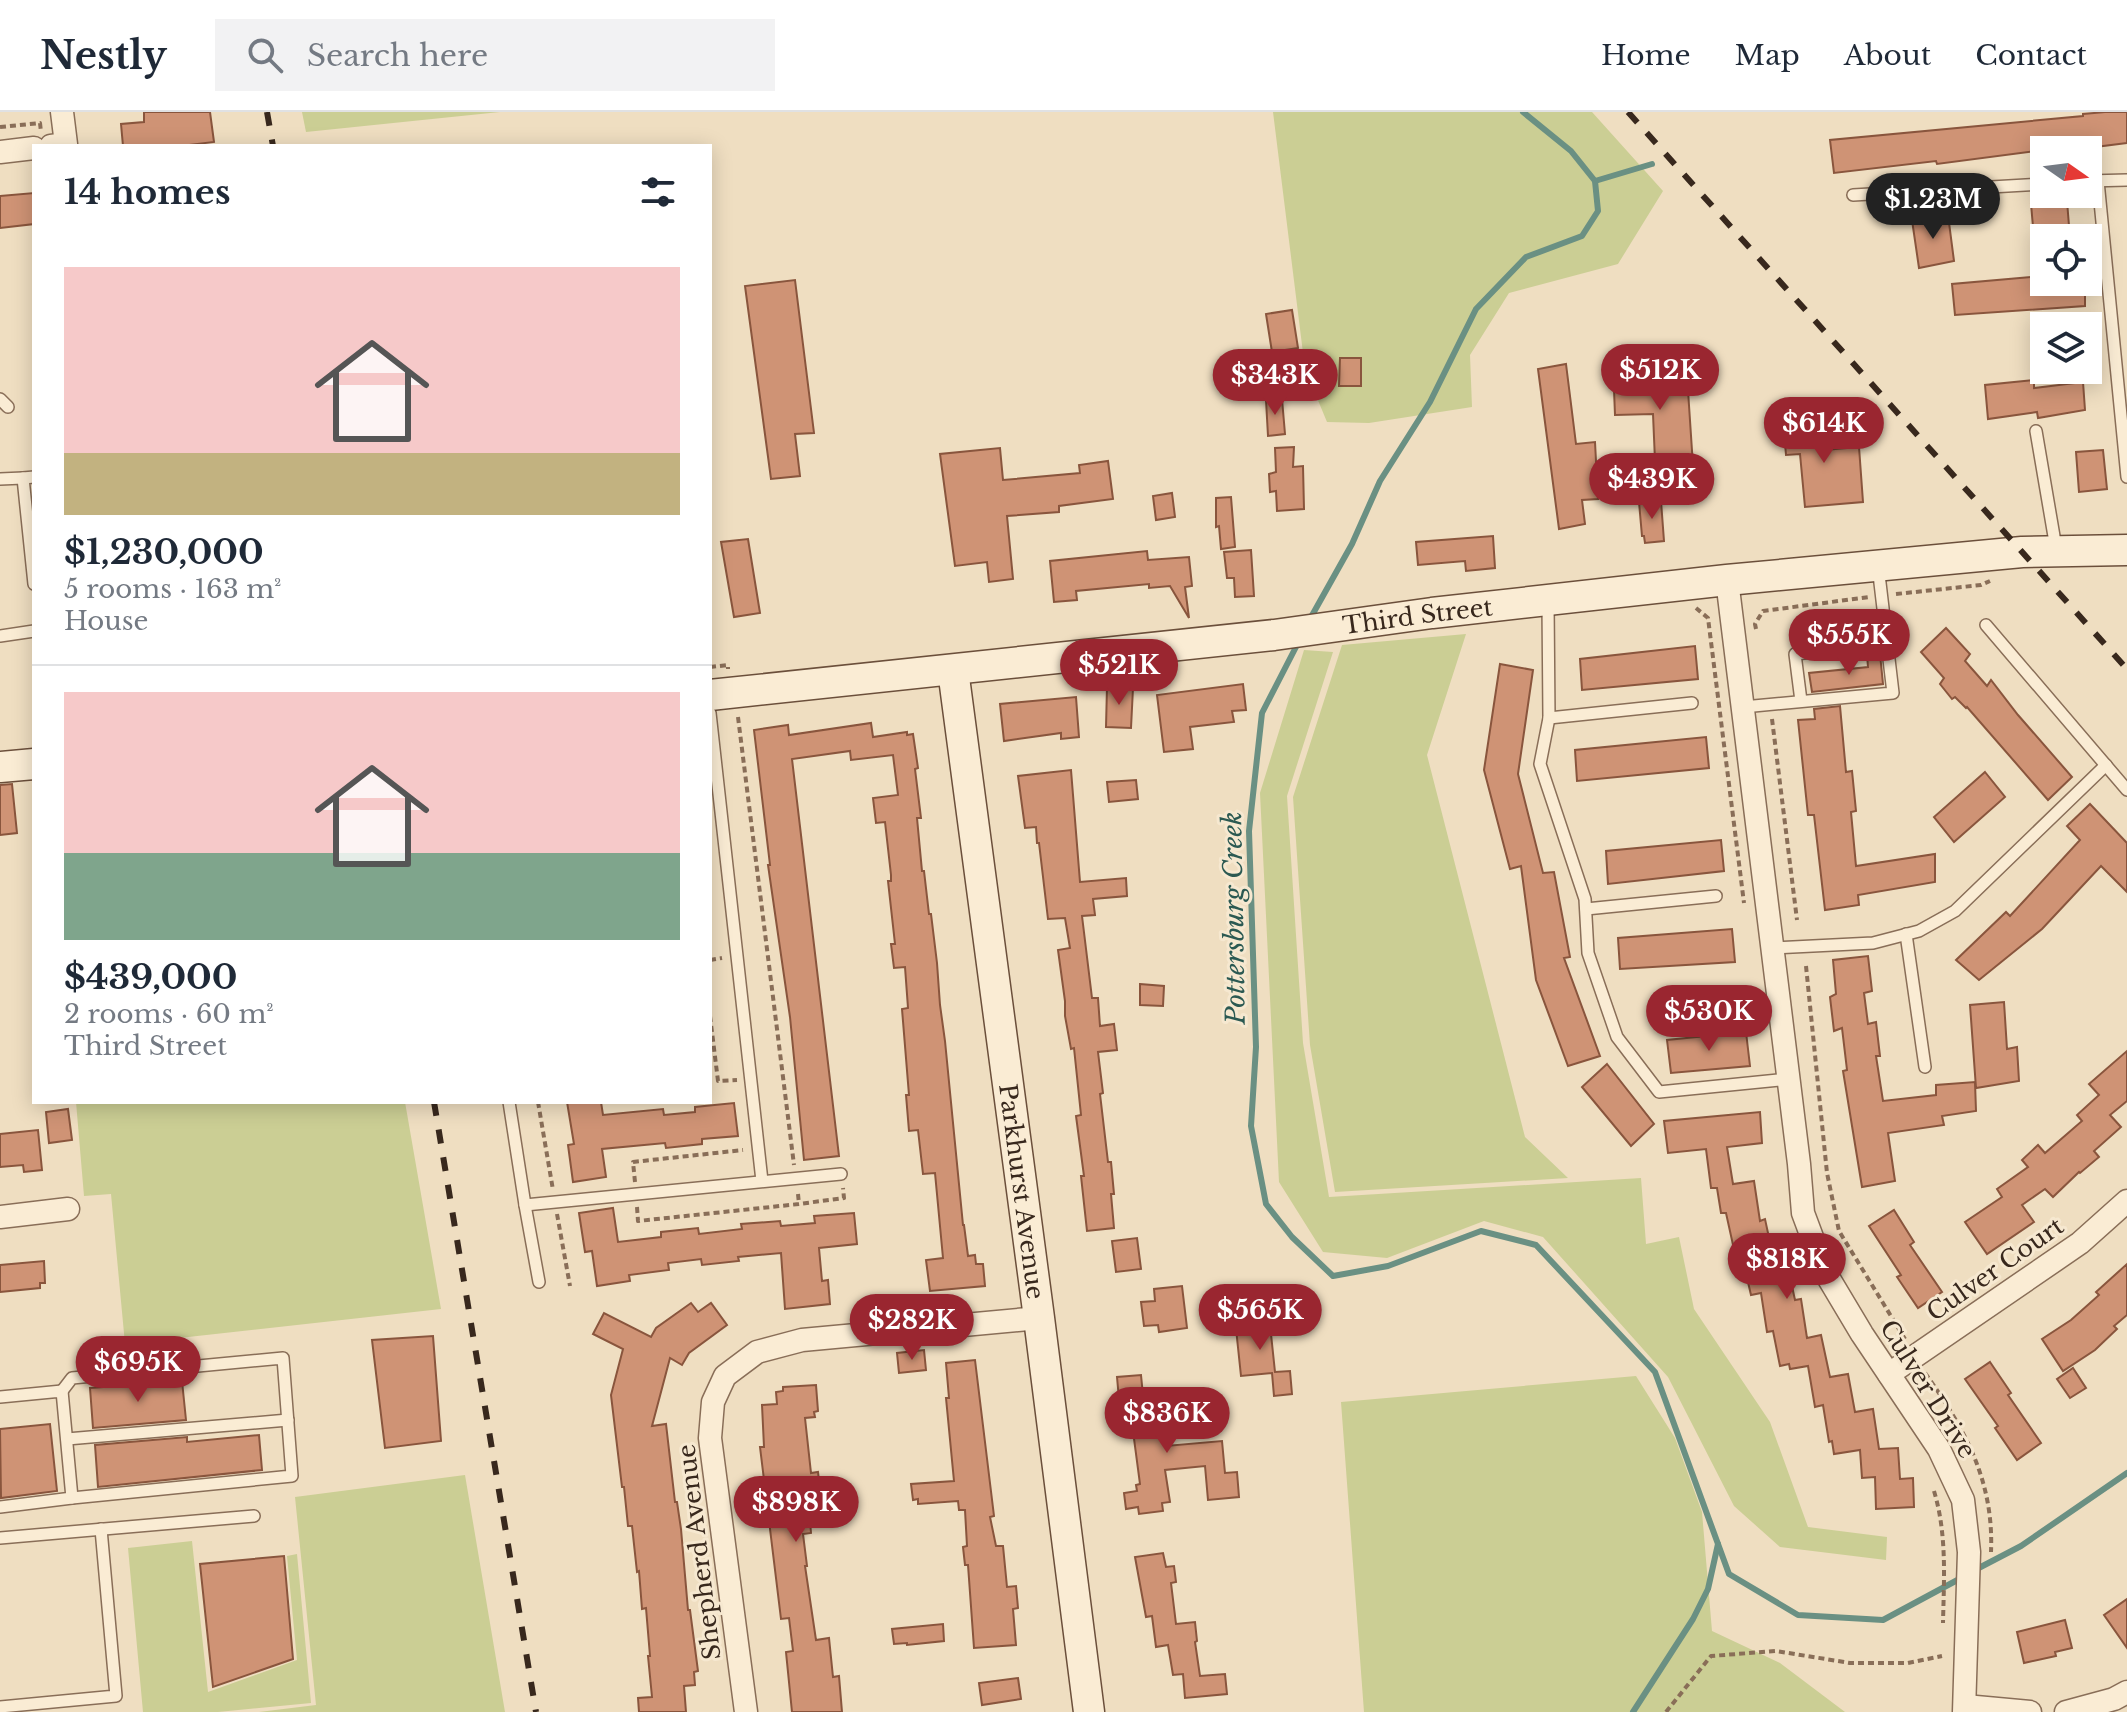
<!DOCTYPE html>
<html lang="en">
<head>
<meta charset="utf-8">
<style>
  :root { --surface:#fff; --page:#f2f2f3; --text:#1f2937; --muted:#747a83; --line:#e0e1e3; --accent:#9a2630 }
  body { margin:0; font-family:"Libre Baskerville",serif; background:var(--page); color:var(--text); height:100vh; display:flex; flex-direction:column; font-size:30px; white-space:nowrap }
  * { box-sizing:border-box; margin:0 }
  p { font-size:26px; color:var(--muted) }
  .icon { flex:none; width:44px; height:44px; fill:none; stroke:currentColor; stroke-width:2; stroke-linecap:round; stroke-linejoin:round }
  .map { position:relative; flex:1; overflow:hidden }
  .drawer { position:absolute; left:32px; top:32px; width:680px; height:960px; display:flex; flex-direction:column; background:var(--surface); border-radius:0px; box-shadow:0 4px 20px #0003 }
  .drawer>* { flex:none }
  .needle { width:52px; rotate:104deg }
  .tools { position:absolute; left:2030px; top:24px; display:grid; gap:16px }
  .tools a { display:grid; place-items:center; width:72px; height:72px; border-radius:0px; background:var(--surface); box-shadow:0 4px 20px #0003; font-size:40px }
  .price { position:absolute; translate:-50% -68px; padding:0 18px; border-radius:28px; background:var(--accent); color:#fff; font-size:26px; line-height:52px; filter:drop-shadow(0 2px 4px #0008) }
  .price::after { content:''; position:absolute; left:50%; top:48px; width:24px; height:18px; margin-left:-12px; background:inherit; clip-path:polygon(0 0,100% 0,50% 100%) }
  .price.selected { background:#222; color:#fff }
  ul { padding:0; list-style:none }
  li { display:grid; align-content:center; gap:16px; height:424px; padding:0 32px }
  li+li { border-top:2px solid var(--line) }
  li span { display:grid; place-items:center; height:248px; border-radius:0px; color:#555 }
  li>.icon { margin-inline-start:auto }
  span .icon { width:144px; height:144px; fill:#fffc; stroke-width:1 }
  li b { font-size:34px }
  h2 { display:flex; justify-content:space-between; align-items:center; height:96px; padding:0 32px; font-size:34px }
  header { display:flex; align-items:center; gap:48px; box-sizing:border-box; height:112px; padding:0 40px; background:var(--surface); border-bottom:2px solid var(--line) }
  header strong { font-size:38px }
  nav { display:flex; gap:44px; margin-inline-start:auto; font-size:28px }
  .search { width:560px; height:72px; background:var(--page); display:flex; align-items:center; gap:20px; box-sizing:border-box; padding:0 28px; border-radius:0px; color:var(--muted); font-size:30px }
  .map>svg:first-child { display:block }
  .green { fill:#cbce94 }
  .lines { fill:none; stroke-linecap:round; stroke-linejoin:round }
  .stream { stroke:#6a9083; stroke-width:6 }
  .building { fill:#cf9375; stroke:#89553d; stroke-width:2 }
  .lane-casing { stroke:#896e58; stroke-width:14 }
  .street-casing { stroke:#896e58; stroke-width:25 }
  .secondary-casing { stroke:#6b4f3b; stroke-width:33 }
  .path { stroke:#896e58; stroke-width:4; stroke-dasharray:6 4; stroke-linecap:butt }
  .lane { stroke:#faecd4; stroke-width:11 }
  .street { stroke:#faecd4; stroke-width:22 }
  .secondary { stroke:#faecd4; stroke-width:30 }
  .rail { stroke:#38281d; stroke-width:6; stroke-dasharray:14 14; stroke-linecap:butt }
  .labels { text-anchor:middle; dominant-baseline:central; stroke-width:6; stroke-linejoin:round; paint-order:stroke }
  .street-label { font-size:24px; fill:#38281d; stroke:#f6e8d0 }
  .water-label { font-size:26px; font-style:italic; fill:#2b5952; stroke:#f6e8d0 }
</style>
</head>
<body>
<header>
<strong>Nestly</strong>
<div class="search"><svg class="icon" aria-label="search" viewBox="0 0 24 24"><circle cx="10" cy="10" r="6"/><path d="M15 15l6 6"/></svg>Search here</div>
<nav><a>Home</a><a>Map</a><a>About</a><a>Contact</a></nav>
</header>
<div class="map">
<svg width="2127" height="1600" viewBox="0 0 2127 1600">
  <rect width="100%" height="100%" fill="#efdec1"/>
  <g class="green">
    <polygon points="302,0 500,0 306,20"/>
    <polygon points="1273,0 1592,0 1663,79 1618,152 1509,181 1470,243 1472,295 1369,311 1327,310 1305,257"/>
    <polygon points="1466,522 1427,643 1525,1025 1568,1066 1335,1080 1310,933 1293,685 1342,533"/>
    <polygon points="1304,538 1333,540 1287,684 1303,931 1329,1085 1641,1066 1646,1132 1679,1125 1694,1197 1770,1310 1808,1415 1887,1425 1886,1448 1780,1435 1734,1394 1668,1265 1543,1125 1484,1109 1387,1146 1323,1140 1279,1070 1260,681"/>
    <polygon points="76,990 405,990 441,1197 125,1232 111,1082 84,1084"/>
    <polygon points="1636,1264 1675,1326 1702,1400 1712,1519 1780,1551 1845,1600 1364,1600 1341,1290"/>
    <polygon points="465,1363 505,1600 259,1600 316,1593 295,1385"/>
    <polygon points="192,1429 208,1580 297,1548 287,1444 297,1442 311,1591 218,1600 143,1600 128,1436"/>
  </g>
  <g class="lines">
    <g class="stream">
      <polyline points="1595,69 1652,52"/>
      <polyline points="1310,507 1352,432 1380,369 1430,290 1476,197 1526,145 1582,124 1598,99 1595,69 1571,39 1523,0"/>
      <polyline points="1298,531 1262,601 1249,719 1256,935 1251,1014 1266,1092 1292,1125 1333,1164 1388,1154 1481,1119 1536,1133 1655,1260 1729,1462 1798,1503 1883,1508 1963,1465"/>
      <polyline points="1973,1459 2021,1434 2127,1361"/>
      <polyline points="1633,1600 1693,1507 1708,1477 1718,1432"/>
    </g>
  </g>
  <g class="building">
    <polygon points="144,0 210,0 214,30 181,34 123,34 121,12 144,10"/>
    <polygon points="2105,0 2127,0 2127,31 2087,36 2087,34 2044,38 1937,52 1936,49 1834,61 1830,28 2083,4 2083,2"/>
    <polygon points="34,81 34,112 0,116 0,84"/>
    <polygon points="2067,89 2070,126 2034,126 2031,92"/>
    <polygon points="1948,103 1954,149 1919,156 1912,108"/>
    <polygon points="2044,164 2044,170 2085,170 2085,194 1955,203 1952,172"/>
    <polygon points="795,168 814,321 795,322 800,364 771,367 745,174"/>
    <polygon points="1292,198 1298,236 1272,240 1266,202"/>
    <polygon points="1340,246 1361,246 1361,274 1339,274"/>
    <polygon points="1686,248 1694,369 1656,372 1653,302 1615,303 1613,252"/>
    <polygon points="1566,252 1576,332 1595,330 1598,387 1582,388 1585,412 1559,417 1538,257"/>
    <polygon points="2034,268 2034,276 2083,270 2085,298 2038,306 2037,300 1988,307 1985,273"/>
    <polygon points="1282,287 1285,322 1268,324 1266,288"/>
    <polygon points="1823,306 1825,338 1859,335 1863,390 1805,395 1800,342 1786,343 1783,308"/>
    <polygon points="1294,335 1293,355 1303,354 1304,397 1277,399 1276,379 1270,380 1269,362 1276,360 1275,336"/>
    <polygon points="1000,336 1003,368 1080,361 1079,353 1108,349 1113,387 1059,394 1059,400 1007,404 1013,467 989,470 987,450 955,454 940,342"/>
    <polygon points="2103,338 2107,377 2079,380 2076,340"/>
    <polygon points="1172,381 1175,405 1156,408 1153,384"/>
    <polygon points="1231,385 1235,435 1221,437 1219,414 1216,415 1216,386"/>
    <polygon points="1661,389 1664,429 1645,431 1644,424 1642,424 1639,390"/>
    <polygon points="1493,424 1495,456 1466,459 1465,449 1418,453 1416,430"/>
    <polygon points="748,427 760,501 734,505 721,430"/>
    <polygon points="1251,438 1254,484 1235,485 1234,466 1227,466 1224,440"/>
    <polygon points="1147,439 1148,448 1189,445 1192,474 1185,475 1189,506 1170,474 1149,476 1149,472 1076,479 1077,488 1054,490 1050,449"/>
    <polygon points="1946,516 1970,542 1965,549 1987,574 1991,568 2018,603 2072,665 2048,688 1967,595 1966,596 1955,585 1952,587 1940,572 1944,566 1921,540"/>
    <polygon points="1695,534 1698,567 1582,578 1580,547"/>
    <polygon points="1880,542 1883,572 1812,580 1809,561 1868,555 1867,543"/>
    <polygon points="1500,552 1533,558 1518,662 1543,761 1554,760 1570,845 1564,846 1600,944 1568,954 1536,868 1521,754 1510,757 1484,658"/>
    <polygon points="1243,572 1246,598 1232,599 1234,610 1190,615 1193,637 1164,640 1157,583"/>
    <polygon points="1107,575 1133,576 1131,616 1106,615"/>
    <polygon points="1076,585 1079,625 1061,627 1061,621 1004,629 1000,592"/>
    <polygon points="1840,594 1846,660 1852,659 1856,699 1851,700 1856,754 1935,742 1935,770 1858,783 1859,793 1825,798 1814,703 1808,703 1798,608 1815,607 1814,597"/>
    <polygon points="871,611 873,625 907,620 907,623 913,622 918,656 915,657 921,706 917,706 922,759 924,759 929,802 931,802 937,851 940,893 945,929 963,1113 964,1113 968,1144 975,1143 976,1152 983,1152 985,1174 930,1179 926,1148 943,1146 935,1061 923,1062 918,1018 909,1019 906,983 909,983 902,897 908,896 905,855 894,856 891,832 895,832 888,769 891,769 891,763 885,710 876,711 873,686 898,683 893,643 851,648 850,639 792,647 839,1044 804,1048 790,905 768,753 770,753 754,618 788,613 789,623"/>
    <polygon points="1706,625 1709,656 1577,669 1575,638"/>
    <polygon points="1071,658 1080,770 1126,766 1127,784 1093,787 1095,803 1082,804 1092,886 1098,886 1100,914 1114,912 1117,938 1098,940 1103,981 1100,982 1108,1050 1111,1050 1114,1082 1111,1082 1114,1116 1087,1119 1081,1064 1084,1064 1076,1004 1081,1003 1074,936 1071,937 1065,904 1065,889 1058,838 1070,836 1065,806 1048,807 1039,731 1037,731 1036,715 1025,716 1018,664"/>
    <polygon points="1985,660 2005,685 1954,730 1934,705"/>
    <polygon points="1136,668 1138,687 1109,690 1107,670"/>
    <polygon points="12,672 17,721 0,723 0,673"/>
    <polygon points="2090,692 2127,731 2127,780 2101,754 2042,817 1979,868 1956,848 2006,800 2010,804 2080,728 2067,714"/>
    <polygon points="1721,728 1724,759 1608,772 1606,739"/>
    <polygon points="1732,817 1735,850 1620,857 1618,826"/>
    <polygon points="1868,844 1872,879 1864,881 1868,912 1876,910 1880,944 1876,944 1883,989 1936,983 1936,973 1975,970 1976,999 1942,1004 1944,1013 1888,1021 1895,1069 1862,1075 1843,959 1847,958 1842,916 1834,919 1830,885 1836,882 1833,848"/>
    <polygon points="1140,872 1164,874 1163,894 1140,893"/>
    <polygon points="2004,890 2007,937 2017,935 2019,969 1976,976 1970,893"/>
    <polygon points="1746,920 1750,954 1671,961 1667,928"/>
    <polygon points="2127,939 2127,989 2110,1003 2121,1015 2094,1039 2099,1045 2080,1061 2079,1060 2053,1085 2045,1077 2022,1093 2034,1110 1987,1142 1965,1110 2002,1085 1997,1077 2028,1055 2022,1048 2038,1033 2045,1041 2082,1009 2077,1003 2099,983 2089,972"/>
    <polygon points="1607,952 1654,1012 1631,1034 1582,975"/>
    <polygon points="567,990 601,990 603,1003 663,997 664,1003 695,1000 695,995 734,991 738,1024 702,1027 702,1032 666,1036 665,1031 602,1037 606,1065 573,1070 568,1033 574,1032"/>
    <polygon points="68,997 72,1028 49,1031 46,1000"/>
    <polygon points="1760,1000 1762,1031 1727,1035 1733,1072 1754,1069 1760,1109 1765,1107 1774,1149 1782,1147 1783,1152 1787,1151 1795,1188 1801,1187 1807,1226 1821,1223 1830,1265 1848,1262 1855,1300 1873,1297 1879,1337 1898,1336 1900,1367 1913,1366 1914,1395 1876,1397 1875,1365 1862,1366 1860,1338 1834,1342 1832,1329 1829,1330 1823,1293 1815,1295 1808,1254 1790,1257 1789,1252 1780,1254 1773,1219 1767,1220 1761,1181 1751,1183 1741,1140 1735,1142 1726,1101 1721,1101 1717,1076 1711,1076 1706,1037 1668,1041 1664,1009"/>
    <polygon points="38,1018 42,1058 24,1060 23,1053 0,1055 0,1022"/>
    <polygon points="613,1096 618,1130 661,1125 661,1120 698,1116 699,1122 742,1117 741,1112 780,1109 781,1114 815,1111 814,1104 854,1101 857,1132 819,1136 822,1169 828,1168 830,1192 785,1197 781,1141 738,1145 739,1149 702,1153 701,1147 668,1151 669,1158 629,1163 630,1169 597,1174 592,1139 585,1140 579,1101"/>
    <polygon points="1894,1098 1914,1130 1910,1133 1942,1180 1918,1196 1897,1165 1901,1163 1869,1114"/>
    <polygon points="1137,1126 1141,1157 1116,1160 1112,1129"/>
    <polygon points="44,1149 45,1171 40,1171 40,1176 0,1180 0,1153"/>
    <polygon points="2127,1152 2127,1203 2114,1214 2117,1217 2095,1238 2063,1259 2042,1227 2071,1208 2099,1183 2096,1180"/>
    <polygon points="1182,1174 1187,1216 1159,1220 1158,1213 1144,1214 1141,1190 1155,1189 1154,1177"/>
    <polygon points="691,1191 698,1200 711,1191 727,1213 689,1241 682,1253 670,1246 652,1314 666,1312 675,1390 677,1390 681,1417 688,1498 690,1498 698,1559 694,1560 695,1573 684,1574 686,1600 639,1600 638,1586 652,1585 648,1544 650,1544 646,1496 642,1497 639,1459 637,1460 632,1414 628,1414 624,1375 622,1375 611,1283 623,1237 593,1222 604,1201 651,1225 656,1216"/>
    <polygon points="1269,1203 1275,1260 1290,1259 1292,1282 1274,1284 1272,1261 1241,1264 1235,1207"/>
    <polygon points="433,1224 441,1329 385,1336 372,1228"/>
    <polygon points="924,1238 926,1258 899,1261 897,1241"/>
    <polygon points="975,1248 994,1404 990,1405 996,1434 1003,1434 1007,1475 1016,1474 1018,1496 1013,1497 1016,1533 974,1536 968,1453 965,1453 963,1435 967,1434 965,1398 959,1398 958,1389 918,1392 918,1387 913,1388 911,1372 954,1369 946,1286 949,1286 946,1251"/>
    <polygon points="1990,1250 2011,1281 2008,1283 2041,1331 2017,1348 1995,1316 1998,1314 1965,1267"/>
    <polygon points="2073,1256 2086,1276 2070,1286 2057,1267"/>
    <polygon points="1141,1263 1145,1304 1162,1301 1166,1334 1222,1329 1225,1361 1237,1360 1239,1385 1208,1388 1205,1354 1165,1358 1170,1390 1162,1391 1163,1399 1139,1402 1138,1395 1126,1397 1124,1381 1137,1379 1136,1373 1140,1372 1133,1319 1130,1319 1127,1297 1120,1298 1117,1265"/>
    <polygon points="182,1269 186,1308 93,1316 90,1276"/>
    <polygon points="816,1273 818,1299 814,1300 815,1305 805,1306 811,1361 818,1360 821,1387 811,1389 813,1409 810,1409 811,1421 803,1422 807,1454 805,1454 816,1528 829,1526 833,1565 839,1564 842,1600 792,1600 786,1540 793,1539 789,1506 781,1507 760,1335 764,1335 762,1293 777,1292 776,1280 783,1279 783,1275"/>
    <polygon points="50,1312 57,1379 1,1386 0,1317"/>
    <polygon points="259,1323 262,1358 98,1375 95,1333 187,1325 187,1330"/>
    <polygon points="1163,1441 1166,1455 1174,1454 1176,1470 1171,1471 1176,1512 1195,1510 1197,1529 1195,1530 1200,1564 1225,1562 1227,1582 1185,1586 1183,1562 1173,1563 1168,1533 1156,1535 1152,1504 1146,1505 1135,1445"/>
    <polygon points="284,1444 293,1547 213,1575 200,1452"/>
    <polygon points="2127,1487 2127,1536 2104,1503"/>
    <polygon points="2065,1508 2072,1536 2055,1540 2056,1544 2024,1551 2017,1520"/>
    <polygon points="943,1512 944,1529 907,1533 907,1531 894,1532 892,1517"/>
    <polygon points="1018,1566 1021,1587 982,1593 979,1571"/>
  </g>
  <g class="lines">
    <defs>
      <g id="lane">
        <polyline points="2088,69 2127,68"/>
        <polyline points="2098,69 2127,365"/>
        <polyline points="1853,83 2044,72"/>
        <polyline points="0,287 8,295"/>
        <polyline points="2036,319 2056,436"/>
        <polyline points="34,365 23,366 34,472"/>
        <polyline points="0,367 23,366"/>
        <polyline points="1548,491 1549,606 1540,652 1585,787 1588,841 1617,925 1659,980 1789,967"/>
        <polyline points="1986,513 2127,678"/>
        <polyline points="0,524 34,519"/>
        <polyline points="1801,589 1795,542 1887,532"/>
        <polyline points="1743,595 1893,581 1878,454"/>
        <polyline points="710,601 762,1069"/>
        <polyline points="1549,606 1692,591"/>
        <polyline points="1586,797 1716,784"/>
        <polyline points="1906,822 1925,955"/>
        <polyline points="1773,836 1873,831 1919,819 1955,799 2106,653"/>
        <polyline points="509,990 525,1093 539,1170"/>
        <polyline points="525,1093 841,1062"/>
        <polyline points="62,1279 72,1266 283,1246 292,1364 72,1386"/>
        <polyline points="0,1285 62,1279 72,1386 0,1395"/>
        <polyline points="67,1327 288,1308"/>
        <polyline points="0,1426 254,1404"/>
        <polyline points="0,1595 116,1584 101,1417"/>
      </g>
      <g id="street">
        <polyline points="51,34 66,32 62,0"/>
        <polyline points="0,40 34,36"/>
        <polyline points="1727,468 1799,1052 1803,1101 1825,1160 1862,1222 1939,1337 1963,1388 1969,1440 1964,1600"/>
        <polyline points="0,1105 68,1097"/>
        <polyline points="1889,1262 2080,1131 2127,1089"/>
        <polyline points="1965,1594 2030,1600"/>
        <polyline points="746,1600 710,1326 713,1290 725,1264 757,1240 802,1228 1039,1206"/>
        <polyline points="2066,1600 2114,1587 2127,1580"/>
      </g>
      <g id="secondary">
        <path id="s1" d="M953 558 1039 1206 1089 1600"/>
        <path id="s2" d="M710 583 1274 523 1432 501 1727 468 2022 440 2127 438"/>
        <polyline points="0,655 34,652"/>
      </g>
    </defs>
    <use href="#lane" class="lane-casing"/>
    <use href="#street" class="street-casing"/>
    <use href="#secondary" class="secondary-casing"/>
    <g class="path">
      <polyline points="0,15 40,11 41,20"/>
      <polyline points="1896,482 1981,473 1990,469"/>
      <polyline points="1696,496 1708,506 1744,791"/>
      <polyline points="1756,517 1755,512 1763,499 1869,485"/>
      <polyline points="710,555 728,553 728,557"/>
      <polyline points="738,605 794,1053"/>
      <polyline points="1772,607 1797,808"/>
      <polyline points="710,848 722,846"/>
      <polyline points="1806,854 1827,1061 1839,1119 1905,1227"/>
      <polyline points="710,904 718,969 737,968"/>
      <polyline points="538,990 553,1078"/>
      <polyline points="635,1070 633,1050 743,1038"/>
      <polyline points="798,1082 799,1092"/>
      <polyline points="637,1095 638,1109 799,1092 844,1086 843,1076"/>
      <polyline points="557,1102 570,1174"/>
      <path d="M1925 1261C1965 1317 1994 1369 1991 1440"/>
      <path d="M1934 1379C1947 1422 1944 1466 1943 1511"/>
      <polyline points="1666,1600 1711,1544 1776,1539 1850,1551 1908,1551 1942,1544"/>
    </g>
    <use href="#lane" class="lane"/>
    <use href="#street" class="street"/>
    <use href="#secondary" class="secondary"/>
    <g class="rail">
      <polyline points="267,0 273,34"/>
      <polyline points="1628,0 2127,557"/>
      <polyline points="434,990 536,1600"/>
    </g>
  </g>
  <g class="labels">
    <g class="street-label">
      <text stroke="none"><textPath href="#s2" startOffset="712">Third Street</textPath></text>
      <text stroke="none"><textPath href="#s1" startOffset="526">Parkhurst Avenue</textPath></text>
      <text transform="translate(1995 1157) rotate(-35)">Culver Court</text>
      <text transform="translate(1928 1277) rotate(58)">Culver Drive</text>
      <text transform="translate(699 1440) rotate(-97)">Shepherd Avenue</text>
    </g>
    <g class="water-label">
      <text transform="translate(1234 806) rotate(-91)">Pottersburg Creek</text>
    </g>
  </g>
</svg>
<div class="tools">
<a><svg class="needle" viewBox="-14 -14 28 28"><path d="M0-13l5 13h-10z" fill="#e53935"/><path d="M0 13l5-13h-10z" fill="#747a83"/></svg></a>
<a><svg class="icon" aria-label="locate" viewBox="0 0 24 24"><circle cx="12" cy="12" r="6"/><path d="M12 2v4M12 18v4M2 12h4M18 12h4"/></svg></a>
<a><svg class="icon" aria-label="layers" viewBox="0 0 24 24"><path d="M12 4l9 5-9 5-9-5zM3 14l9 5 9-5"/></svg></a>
</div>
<b class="price selected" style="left:1933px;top:129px">$1.23M</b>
<b class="price" style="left:1660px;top:300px">$512K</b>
<b class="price" style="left:1275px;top:305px">$343K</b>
<b class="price" style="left:1824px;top:353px">$614K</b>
<b class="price" style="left:1652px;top:409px">$439K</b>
<b class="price" style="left:1849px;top:565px">$555K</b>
<b class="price" style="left:1119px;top:595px">$521K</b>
<b class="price" style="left:1709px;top:941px">$530K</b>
<b class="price" style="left:1787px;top:1189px">$818K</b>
<b class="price" style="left:1260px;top:1240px">$565K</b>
<b class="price" style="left:912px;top:1250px">$282K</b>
<b class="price" style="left:138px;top:1292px">$695K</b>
<b class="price" style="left:1167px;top:1343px">$836K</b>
<b class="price" style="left:796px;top:1432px">$898K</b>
<section class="drawer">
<h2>14 homes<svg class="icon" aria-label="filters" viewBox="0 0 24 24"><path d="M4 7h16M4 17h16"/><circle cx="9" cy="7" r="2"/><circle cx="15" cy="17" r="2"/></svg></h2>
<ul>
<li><span style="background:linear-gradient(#f6c9c9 75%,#c2b280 0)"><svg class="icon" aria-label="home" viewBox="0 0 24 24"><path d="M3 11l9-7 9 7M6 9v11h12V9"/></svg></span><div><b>$1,230,000</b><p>5 rooms · 163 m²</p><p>House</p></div></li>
<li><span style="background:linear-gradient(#f6c9c9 65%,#7fa58c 0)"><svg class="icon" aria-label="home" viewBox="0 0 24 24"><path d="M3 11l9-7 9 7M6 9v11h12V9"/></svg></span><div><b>$439,000</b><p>2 rooms · 60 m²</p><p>Third Street</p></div></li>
</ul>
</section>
</div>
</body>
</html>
